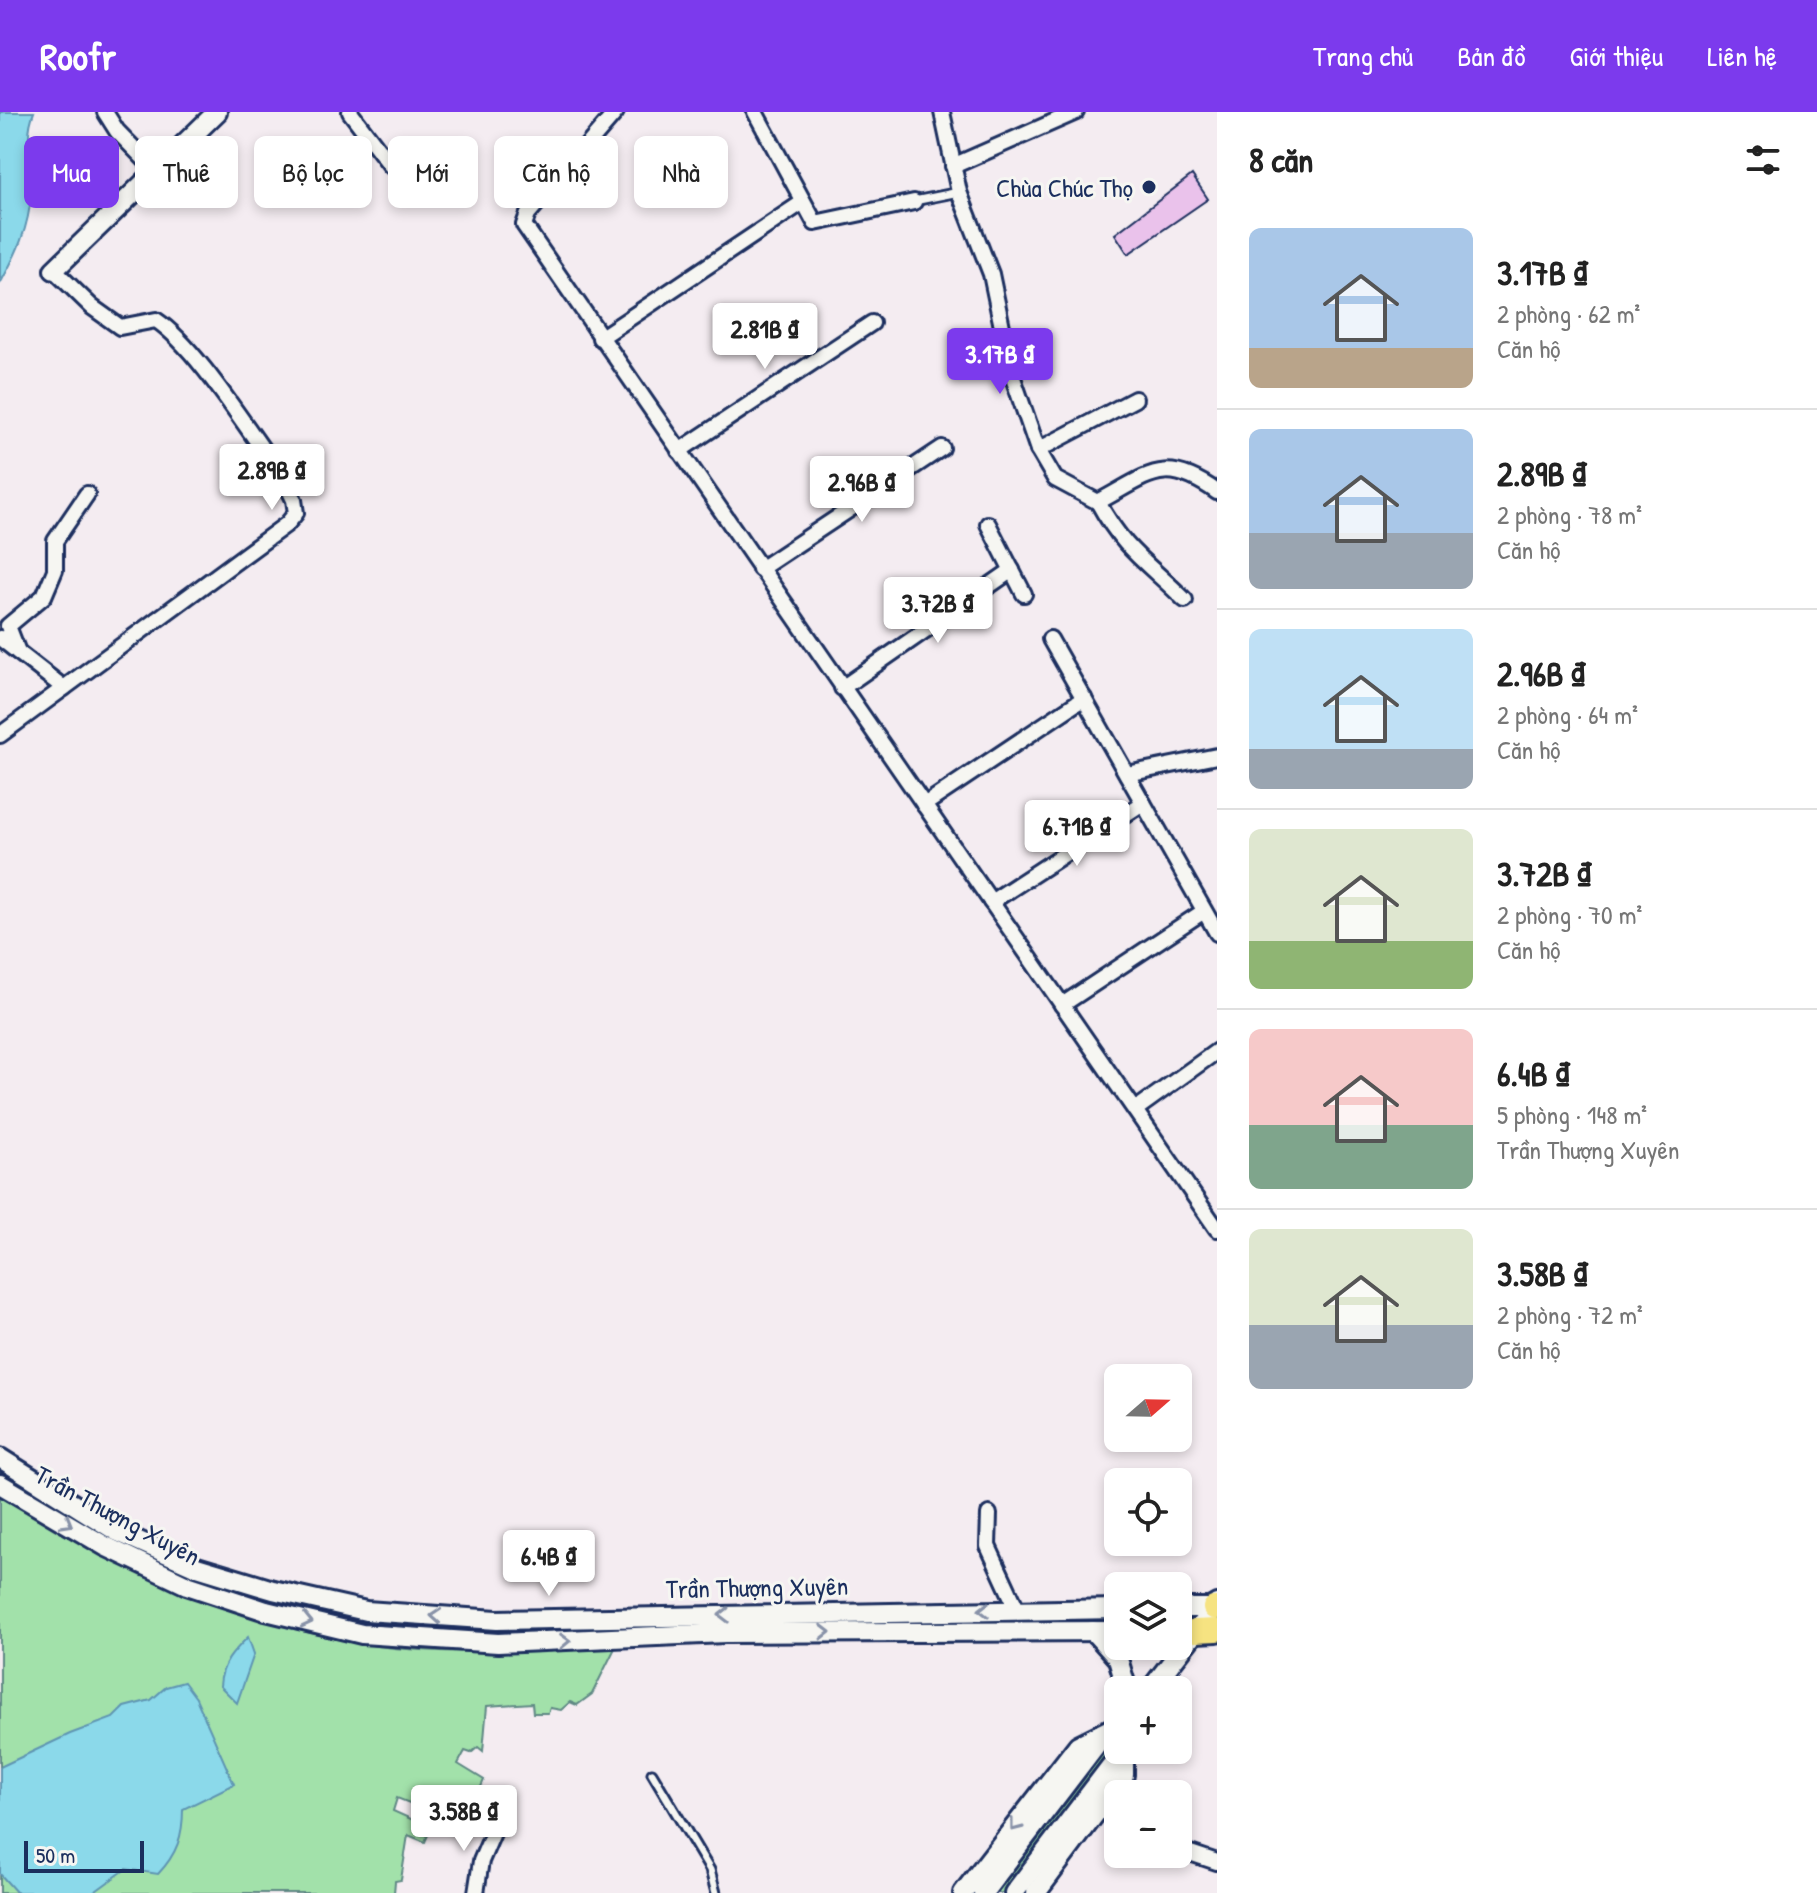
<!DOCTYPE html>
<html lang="vi">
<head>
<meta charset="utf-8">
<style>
  :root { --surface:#fff; --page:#f6f6f6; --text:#222; --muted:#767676; --line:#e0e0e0; --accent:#7c3aed }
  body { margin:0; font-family:"Patrick Hand",sans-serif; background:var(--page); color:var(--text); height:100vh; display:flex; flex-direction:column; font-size:30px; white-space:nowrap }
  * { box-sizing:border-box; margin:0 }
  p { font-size:26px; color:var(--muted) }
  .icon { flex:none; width:44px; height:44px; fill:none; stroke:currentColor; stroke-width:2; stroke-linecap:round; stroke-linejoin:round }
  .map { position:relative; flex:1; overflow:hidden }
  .drawer { display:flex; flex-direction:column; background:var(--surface); width:600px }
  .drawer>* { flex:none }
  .top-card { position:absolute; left:24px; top:24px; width:760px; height:72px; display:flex; gap:16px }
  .needle { width:52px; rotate:70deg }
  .fabs { position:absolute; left:1104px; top:1252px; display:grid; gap:16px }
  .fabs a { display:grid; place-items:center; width:88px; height:88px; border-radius:12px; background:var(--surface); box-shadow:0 4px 12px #0003; font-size:40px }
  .scale { position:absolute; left:24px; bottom:20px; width:120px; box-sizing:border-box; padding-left:8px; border:4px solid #1b2f5e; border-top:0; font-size:22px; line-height:28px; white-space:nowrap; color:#1b2f5e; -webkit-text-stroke:6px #f6f6f2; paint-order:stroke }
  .price { position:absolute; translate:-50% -68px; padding:0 18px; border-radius:8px; background:#fff; color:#222; font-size:26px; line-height:52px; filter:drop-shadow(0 2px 4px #0008) }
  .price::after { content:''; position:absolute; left:50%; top:48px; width:24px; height:18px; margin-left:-12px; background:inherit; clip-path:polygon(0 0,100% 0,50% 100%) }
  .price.current { background:var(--accent); color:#fff }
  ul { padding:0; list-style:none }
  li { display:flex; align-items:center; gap:24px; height:200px; padding:0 32px }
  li+li { border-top:2px solid var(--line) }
  li span { display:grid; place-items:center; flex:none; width:224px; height:160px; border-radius:12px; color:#555 }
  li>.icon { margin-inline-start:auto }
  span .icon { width:96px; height:96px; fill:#fffc; stroke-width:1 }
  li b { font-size:34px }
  h2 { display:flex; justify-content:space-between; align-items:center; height:96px; padding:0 32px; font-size:34px }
  .tag { padding:0 28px; border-radius:12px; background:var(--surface); box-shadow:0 4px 12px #0003; font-size:28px; line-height:72px }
  .tag.current { background:var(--accent); color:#fff }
  header { display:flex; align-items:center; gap:48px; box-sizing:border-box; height:112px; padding:0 40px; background:var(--accent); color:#fff }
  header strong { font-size:38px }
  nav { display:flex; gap:44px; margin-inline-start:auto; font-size:28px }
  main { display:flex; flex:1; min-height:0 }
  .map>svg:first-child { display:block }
  .green { fill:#a2e1aa; stroke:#5e8884; stroke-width:2 }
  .water { fill:#8bd9ea; stroke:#5e95b2; stroke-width:2 }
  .building { fill:#eac2eb; stroke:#1b2f5e; stroke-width:2 }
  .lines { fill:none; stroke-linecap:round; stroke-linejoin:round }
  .lane-casing { stroke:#1b2f5e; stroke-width:13 }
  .street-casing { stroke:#1b2f5e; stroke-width:20 }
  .secondary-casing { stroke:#1b2f5e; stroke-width:24 }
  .primary-casing { stroke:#1b2f5e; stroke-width:28 }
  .lane { stroke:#f6f6f2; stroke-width:7 }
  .street { stroke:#f6f6f2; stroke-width:14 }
  .secondary { stroke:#f6f6f2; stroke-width:18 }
  .primary { stroke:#f6e381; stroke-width:22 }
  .oneway { stroke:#8892a8 }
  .poi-dot { fill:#1b2f5e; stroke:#f6f6f2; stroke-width:3 }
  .labels { text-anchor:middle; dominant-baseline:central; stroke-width:6; stroke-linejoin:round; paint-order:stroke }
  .poi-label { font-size:26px; fill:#1b2f5e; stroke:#f6f6f2; text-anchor:end }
  .street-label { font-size:26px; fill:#1b2f5e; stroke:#f6f6f2 }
</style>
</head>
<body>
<header>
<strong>Roofr</strong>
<nav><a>Trang chủ</a><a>Bản đồ</a><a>Giới thiệu</a><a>Liên hệ</a></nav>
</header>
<main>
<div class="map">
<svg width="1217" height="1781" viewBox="0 0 1217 1781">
  <rect width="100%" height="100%" fill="#f4ecf1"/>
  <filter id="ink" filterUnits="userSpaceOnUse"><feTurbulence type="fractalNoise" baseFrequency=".0125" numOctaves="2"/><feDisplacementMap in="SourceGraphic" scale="16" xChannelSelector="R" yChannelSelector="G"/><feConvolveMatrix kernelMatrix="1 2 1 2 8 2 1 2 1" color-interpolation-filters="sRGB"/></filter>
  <g filter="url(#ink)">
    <g class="green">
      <path d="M0 1383C116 1451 225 1508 359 1531 438 1545 535 1539 615 1536L592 1582 577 1593 570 1590 561 1598 550 1596 548 1601H533L532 1591 487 1594 483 1639 478 1635 471 1641 465 1639 458 1652 484 1668 474 1691 465 1697 433 1686 425 1697 397 1686 393 1699 431 1716 425 1730 408 1723 401 1768 395 1769 394 1781H0Z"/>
      <polygon points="1115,1625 1115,1633 1003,1781 995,1781"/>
    </g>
    <g class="water">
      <path d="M0 0H34C23 26 33 55 31 82 29 116 16 143 0 172Z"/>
      <path d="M248 1525 254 1542 237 1591 220 1574C221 1552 233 1540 248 1525Z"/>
      <path d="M184 1570 196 1586 234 1672 183 1697C183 1724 177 1742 158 1762L126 1757 93 1781 16 1780 0 1762V1655L70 1622 113 1606 124 1595 151 1588 166 1575Z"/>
    </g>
    <polygon class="building" points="1192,63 1208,87 1128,142 1115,122"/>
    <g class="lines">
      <defs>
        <g id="lane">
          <polyline points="914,89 959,80"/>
          <polyline points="652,1661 710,1758 716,1781"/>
        </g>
        <g id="street">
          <polyline points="105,0 117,19 156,59"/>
          <polyline points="350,0 391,54"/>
          <polyline points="616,0 528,102 524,113 1217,1117"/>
          <polyline points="755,0 815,111 914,90"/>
          <path d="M942 0 959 80 991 162 1012 263 1038 338 1055 367 1098 390C1149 363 1164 342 1217 380"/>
          <polyline points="953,54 1076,0"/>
          <polyline points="600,226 803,90"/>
          <polyline points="1038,338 1135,287"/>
          <polyline points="679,339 872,211"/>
          <path d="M1098 390C1125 440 1147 450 1185 488"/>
          <polyline points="988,412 1024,482"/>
          <polyline points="760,457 942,336"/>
          <polyline points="0,526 64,576"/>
          <polyline points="1050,527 1217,821"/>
          <polyline points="18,540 8,514 44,484 55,458 55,429 87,382"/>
          <polyline points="842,576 1012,458"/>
          <path d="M0 623 287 412 296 401 294 388 284 367C251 324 198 236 156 208L120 215 92 195 54 158"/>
          <polyline points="1127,662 1217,644"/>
          <polyline points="924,693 1084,586"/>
          <polyline points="991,790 1143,691"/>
          <polyline points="1062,893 1204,799"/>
          <polyline points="1135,998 1217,939"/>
          <polyline points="989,1402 988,1434 1017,1497"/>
          <polyline points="1104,1692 1118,1702"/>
          <polyline points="1178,1737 1217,1750"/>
          <polyline points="476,1781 481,1749 496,1714"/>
        </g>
        <g id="secondary">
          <polyline points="54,158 217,0"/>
          <polyline points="0,1346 116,1419 197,1455 273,1478 366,1499 497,1508 1118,1497"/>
          <polyline points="0,1372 105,1434 187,1473 266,1499 362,1522 498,1531 725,1521 1118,1519"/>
          <polyline points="1178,1496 1214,1496"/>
          <polyline points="1093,1519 1118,1547 1127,1578"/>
          <polyline points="1150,1578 1217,1492"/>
          <polyline points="963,1781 1078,1633 1118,1613"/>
          <polyline points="983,1781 1105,1621"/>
          <polyline points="1014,1781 1123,1638"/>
          <polyline points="1036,1781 1124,1663 1124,1638"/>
        </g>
        <g id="primary">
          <polyline points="1214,1496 1217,1496"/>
          <polyline points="1195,1519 1217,1518"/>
        </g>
      </defs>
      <use href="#lane" class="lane-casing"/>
      <use href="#street" class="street-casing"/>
      <use href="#secondary" class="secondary-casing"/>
      <use href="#primary" class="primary-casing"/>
      <use href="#lane" class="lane"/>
      <use href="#street" class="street"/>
      <use href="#secondary" class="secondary"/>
      <use href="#primary" class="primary"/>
    </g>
    <defs><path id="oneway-chevron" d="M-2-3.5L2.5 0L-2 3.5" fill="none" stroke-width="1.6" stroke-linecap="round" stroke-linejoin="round" transform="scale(2)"/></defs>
    <g class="oneway">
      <use href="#oneway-chevron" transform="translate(67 1411) rotate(30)"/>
      <use href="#oneway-chevron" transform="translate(984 1498) rotate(179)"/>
      <use href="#oneway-chevron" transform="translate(724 1503) rotate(179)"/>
      <use href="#oneway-chevron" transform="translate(436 1504) rotate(-176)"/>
      <use href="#oneway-chevron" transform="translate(307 1509) rotate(13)"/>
      <use href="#oneway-chevron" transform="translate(825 1520) rotate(-1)"/>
      <use href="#oneway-chevron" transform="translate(565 1529) rotate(-2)"/>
      <use href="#oneway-chevron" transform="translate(1015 1714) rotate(128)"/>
    </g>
  </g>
  <circle class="poi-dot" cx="1149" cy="75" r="8"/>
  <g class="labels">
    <g class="poi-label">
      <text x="1133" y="75">Chùa Chúc Thọ</text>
    </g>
    <g class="street-label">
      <text transform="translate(118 1403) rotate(28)">Trần Thượng Xuyên</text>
      <text transform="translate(757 1475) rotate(-1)">Trần Thượng Xuyên</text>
    </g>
  </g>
</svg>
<div class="fabs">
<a><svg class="needle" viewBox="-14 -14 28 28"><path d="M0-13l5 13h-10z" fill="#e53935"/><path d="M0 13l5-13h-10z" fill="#767676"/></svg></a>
<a><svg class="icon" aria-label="locate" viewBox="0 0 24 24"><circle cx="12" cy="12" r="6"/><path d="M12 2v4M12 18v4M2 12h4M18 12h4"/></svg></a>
<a><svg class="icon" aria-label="layers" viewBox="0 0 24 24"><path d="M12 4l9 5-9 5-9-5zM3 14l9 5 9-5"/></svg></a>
<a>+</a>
<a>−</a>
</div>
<div class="scale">50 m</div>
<b class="price" style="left:765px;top:259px">2.81B ₫</b>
<b class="price current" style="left:1000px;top:284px">3.17B ₫</b>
<b class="price" style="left:272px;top:400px">2.89B ₫</b>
<b class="price" style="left:862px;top:412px">2.96B ₫</b>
<b class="price" style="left:938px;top:533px">3.72B ₫</b>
<b class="price" style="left:1077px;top:756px">6.71B ₫</b>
<b class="price" style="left:549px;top:1486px">6.4B ₫</b>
<b class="price" style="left:464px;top:1741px">3.58B ₫</b>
<div class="top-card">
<a class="tag current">Mua</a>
<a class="tag">Thuê</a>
<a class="tag">Bộ lọc</a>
<a class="tag">Mới</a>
<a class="tag">Căn hộ</a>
<a class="tag">Nhà</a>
</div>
</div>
<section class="drawer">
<h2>8 căn<svg class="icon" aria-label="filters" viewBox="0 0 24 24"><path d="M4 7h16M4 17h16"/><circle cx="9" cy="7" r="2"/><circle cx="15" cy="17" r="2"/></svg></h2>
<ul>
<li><span style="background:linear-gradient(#a9c7e8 75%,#b9a48a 0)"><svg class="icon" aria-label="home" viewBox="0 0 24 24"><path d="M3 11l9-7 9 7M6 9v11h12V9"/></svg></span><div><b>3.17B ₫</b><p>2 phòng · 62 m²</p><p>Căn hộ</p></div></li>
<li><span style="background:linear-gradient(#a9c7e8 65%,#9aa5b1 0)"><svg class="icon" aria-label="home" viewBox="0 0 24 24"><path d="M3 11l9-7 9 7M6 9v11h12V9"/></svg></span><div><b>2.89B ₫</b><p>2 phòng · 78 m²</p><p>Căn hộ</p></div></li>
<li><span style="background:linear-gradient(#bfe0f5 75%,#9aa5b1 0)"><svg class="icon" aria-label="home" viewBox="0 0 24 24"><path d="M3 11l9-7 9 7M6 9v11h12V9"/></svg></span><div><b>2.96B ₫</b><p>2 phòng · 64 m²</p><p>Căn hộ</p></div></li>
<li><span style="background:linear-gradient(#dfe7d0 70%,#8fb573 0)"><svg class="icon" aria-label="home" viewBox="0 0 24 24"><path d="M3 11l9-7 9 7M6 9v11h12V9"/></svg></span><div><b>3.72B ₫</b><p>2 phòng · 70 m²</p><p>Căn hộ</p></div></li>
<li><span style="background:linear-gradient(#f6c9c9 60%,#7fa58c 0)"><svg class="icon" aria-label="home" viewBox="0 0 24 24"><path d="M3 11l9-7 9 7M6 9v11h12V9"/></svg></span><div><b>6.4B ₫</b><p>5 phòng · 148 m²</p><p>Trần Thượng Xuyên</p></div></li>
<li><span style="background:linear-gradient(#dfe7d0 60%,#9aa5b1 0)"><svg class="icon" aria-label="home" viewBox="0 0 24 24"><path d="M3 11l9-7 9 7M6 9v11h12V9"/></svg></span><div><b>3.58B ₫</b><p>2 phòng · 72 m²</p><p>Căn hộ</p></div></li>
</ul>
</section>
</main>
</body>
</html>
